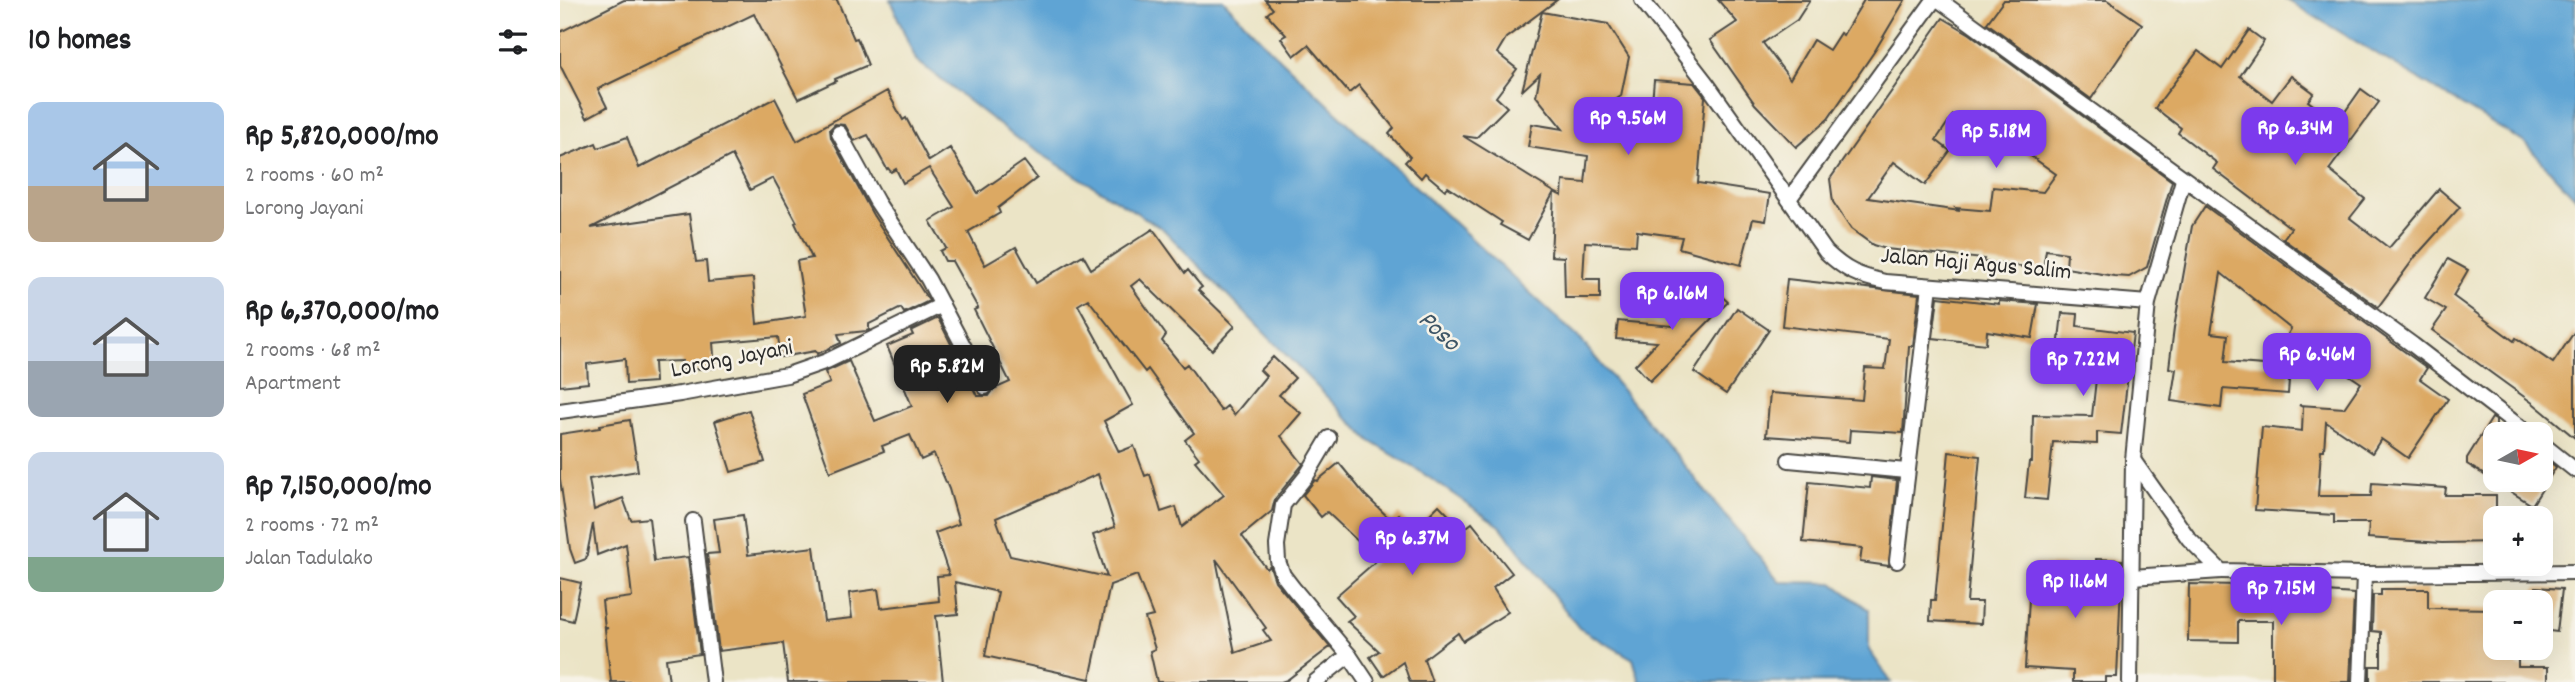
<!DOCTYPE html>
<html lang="en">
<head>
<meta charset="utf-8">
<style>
  :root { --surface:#fff; --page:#f2f2f2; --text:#202124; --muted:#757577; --accent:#7c3aed }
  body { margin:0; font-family:Dekko,sans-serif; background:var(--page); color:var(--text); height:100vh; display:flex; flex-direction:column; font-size:26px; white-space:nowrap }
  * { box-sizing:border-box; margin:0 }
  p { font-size:23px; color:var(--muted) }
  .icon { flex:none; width:38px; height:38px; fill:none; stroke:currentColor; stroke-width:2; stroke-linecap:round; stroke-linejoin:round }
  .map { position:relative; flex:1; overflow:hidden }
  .drawer { display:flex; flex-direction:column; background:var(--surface); width:560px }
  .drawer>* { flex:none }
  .needle { width:46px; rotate:81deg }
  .buttons { position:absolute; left:1923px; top:422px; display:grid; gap:14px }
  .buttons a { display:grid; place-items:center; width:70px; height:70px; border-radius:14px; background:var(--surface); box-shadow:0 7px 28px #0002; font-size:35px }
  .price { position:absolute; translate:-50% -60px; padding:0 16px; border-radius:14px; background:var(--accent); color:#fff; font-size:23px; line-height:46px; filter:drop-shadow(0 2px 4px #0008) }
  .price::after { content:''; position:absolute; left:50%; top:42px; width:21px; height:16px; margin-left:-10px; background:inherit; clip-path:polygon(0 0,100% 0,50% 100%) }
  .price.active { background:#222; color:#fff }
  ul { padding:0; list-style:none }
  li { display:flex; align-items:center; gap:21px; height:175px; padding:0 28px }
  li span { display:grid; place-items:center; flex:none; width:196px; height:140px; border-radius:14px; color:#555 }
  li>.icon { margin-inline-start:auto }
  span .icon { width:84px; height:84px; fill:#fffc; stroke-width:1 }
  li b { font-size:30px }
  h2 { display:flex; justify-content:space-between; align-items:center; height:84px; padding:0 28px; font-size:30px }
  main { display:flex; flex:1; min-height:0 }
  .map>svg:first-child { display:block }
  .water { fill:#5fa4d4; stroke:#456880; stroke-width:2 }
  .building { fill:#dca964; fill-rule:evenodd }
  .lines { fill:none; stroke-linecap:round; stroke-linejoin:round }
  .street-casing { stroke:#484742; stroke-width:18 }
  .street { stroke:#fff; stroke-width:14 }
  .labels { text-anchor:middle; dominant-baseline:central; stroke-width:5; stroke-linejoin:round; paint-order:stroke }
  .street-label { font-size:24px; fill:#2b2b2b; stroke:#f7f3e8 }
  .water-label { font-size:26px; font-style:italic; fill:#3d5566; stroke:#f7f3e8 }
</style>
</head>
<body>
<main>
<section class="drawer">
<h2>10 homes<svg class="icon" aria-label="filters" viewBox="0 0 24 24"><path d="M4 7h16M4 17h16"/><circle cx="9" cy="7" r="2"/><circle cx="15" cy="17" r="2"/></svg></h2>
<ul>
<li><span style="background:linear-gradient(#a9c7e8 60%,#b9a48a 0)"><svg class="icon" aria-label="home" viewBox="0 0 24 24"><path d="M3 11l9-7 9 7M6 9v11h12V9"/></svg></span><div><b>Rp 5,820,000/mo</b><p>2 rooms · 60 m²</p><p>Lorong Jayani</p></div></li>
<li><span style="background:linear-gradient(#c9d6e8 60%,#9aa5b1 0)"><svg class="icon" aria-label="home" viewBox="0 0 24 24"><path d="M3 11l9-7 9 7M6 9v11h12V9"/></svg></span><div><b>Rp 6,370,000/mo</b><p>2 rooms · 68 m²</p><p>Apartment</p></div></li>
<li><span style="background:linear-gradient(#c9d6e8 75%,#7fa58c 0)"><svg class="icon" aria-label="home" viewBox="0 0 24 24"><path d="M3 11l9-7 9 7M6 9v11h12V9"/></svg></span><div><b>Rp 7,150,000/mo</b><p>2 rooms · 72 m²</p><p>Jalan Tadulako</p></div></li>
</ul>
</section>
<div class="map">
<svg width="2015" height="682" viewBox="0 0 2015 682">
  <rect width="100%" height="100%" fill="#f7f3e8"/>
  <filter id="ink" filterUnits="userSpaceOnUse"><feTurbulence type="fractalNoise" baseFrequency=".0143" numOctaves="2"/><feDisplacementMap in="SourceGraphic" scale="14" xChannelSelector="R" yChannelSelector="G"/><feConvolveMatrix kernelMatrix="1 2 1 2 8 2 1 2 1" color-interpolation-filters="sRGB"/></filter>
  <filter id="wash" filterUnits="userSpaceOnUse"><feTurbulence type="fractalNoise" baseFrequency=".00686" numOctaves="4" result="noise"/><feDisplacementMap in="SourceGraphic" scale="28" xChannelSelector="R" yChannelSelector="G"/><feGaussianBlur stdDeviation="1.57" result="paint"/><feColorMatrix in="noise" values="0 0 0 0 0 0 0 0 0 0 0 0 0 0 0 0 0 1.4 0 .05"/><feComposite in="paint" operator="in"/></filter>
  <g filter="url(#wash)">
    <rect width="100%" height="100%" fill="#ebe4c6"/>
    <g class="water">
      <polygon points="330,0 663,0 711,50 844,176 1020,339 1220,582 1273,583 1309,610 1309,650 1331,682 1080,682 1073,659 1019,628 940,526 858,470 810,441 603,229 460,141 356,60"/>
      <polygon points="1727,0 2015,0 2015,198 1965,143"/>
    </g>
    <g id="blocks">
      <g class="building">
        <polygon points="64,0 277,0 294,39 297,38 308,65 275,79 276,81 238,99 194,14 38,89 47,107 27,118 0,65 0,32"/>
        <polygon points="705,0 997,0 946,38 937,53 957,69 936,97 947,107 916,138 903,136 994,192 968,240 940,225 942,222 888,187 885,190 865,173 861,178 845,162 850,157 829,134 834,128 799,85 789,93 748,45 734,56 721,38 726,35 707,14 713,9"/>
        <polygon points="1158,0 1250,0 1237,20 1203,43 1230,79 1253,40 1269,50 1280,33 1283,35 1304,0 1345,0 1316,49 1268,119 1236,147 1195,104 1150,40 1177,22"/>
        <polygon points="1444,0 1547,0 1582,24 1531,99 1427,23"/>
        <polygon points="982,12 1048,24 1069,57 1061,96 1026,120 1090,126 1094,80 1134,83 1145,97 1138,183 1210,194 1206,221 1193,219 1181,265 1119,248 1122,237 1077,231 1076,245 1025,242 1023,279 1040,279 1040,298 1005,298 1004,257 991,256 994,192 1002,196 1003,181 1025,183 1028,156 968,147 972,124 1003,129 976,96 980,74 962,91"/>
        <path d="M1383 18 1410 34 1612 181 1587 267 1569 277 1554 276 1506 268 1507 253 1486 250 1483 269 1456 266 1423 262 1424 259 1326 249 1313 245 1291 229 1273 202 1270 179ZM1393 115 1421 135 1427 125 1496 174 1483 192 1433 187 1430 211 1396 208 1400 211 1308 198 1334 162 1365 185 1390 151 1376 140Z"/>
        <polygon points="1689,30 1704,41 1680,76 1712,101 1731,76 1754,93 1748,101 1777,123 1801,89 1819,102 1769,170 1805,199 1790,218 1829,248 1879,189 1900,207 1856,256 1818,307 1723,239 1731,228 1653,169 1657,163 1618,133 1621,128 1595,108 1638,51 1662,69"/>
        <path d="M327 91 343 120 346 118 369 161 390 148 418 193 464 161 477 178 438 208 440 213 408 232 425 265 456 247 476 283 523 255 531 269 593 229 625 273 628 270 642 287 638 290 675 326 652 350 580 279 571 286 606 335 602 341 623 367 627 364 661 411 667 406 674 415 706 376 700 370 713 357 735 378 719 395 741 413 721 436 743 464 715 499 712 511 682 536 707 569 710 566 715 581 770 647 727 680 721 682H597L590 651 595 649 585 618 593 616 577 575 550 585 530 679 425 656 438 592 395 582 398 614 376 616 383 682H228L223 643 159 651 147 554 159 553 154 519 183 515 188 555 254 547 264 621 292 618 289 593 318 589 321 608 379 601 377 576 389 575 375 533 399 524 389 489 374 454 361 460 350 435 322 446 324 451 270 472 242 394 270 383 265 372 289 361 315 421 352 406 327 346 353 335 351 331 378 318 417 396H429L434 389 450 382 414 310 418 308 392 261H385L380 251 386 248 370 221 394 207 369 168 343 183 336 169 331 172 328 168 327 169 308 135 294 141 285 125 275 124 270 129 271 138 313 215 369 301 344 313 341 308 309 324V330L306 331 278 334 281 343 257 354 256 351 221 357 218 337 153 343 155 368 122 370V361L94 362 95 382 66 384 65 359 27 364 28 383 0 386V158L36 143 38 148 67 137 79 168 215 98 237 141ZM172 155 190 190 213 178 237 222 235 223 252 258 237 261 246 316 197 324 193 278 148 282 146 261 136 262 129 214 31 228ZM528 299 585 372 588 369 634 433 625 440 639 458 635 461 664 495 622 527 616 507 601 512 590 474 585 476 574 446 559 452 544 421 573 405 518 305ZM538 474 555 527 533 535 547 577 450 556 436 518ZM656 559 706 628 703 630 711 641 675 653Z"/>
        <polygon points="1645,206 1867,368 1860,379 1888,399 1848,458 1821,439 1812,453 1766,422 1764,450 1761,450 1758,496 1811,496 1812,483 1886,488 1885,495 1936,495 1936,542 1882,543 1808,538 1809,523 1774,523 1774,515 1695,510 1702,427 1742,431 1743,407 1739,405 1784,408 1801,383 1728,334 1731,329 1661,273 1651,333 1668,335 1665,362 1730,367 1728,394 1663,389 1661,408 1611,401 1616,369 1609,368 1614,328 1632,226"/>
        <polygon points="1888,259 1908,270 1893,296 1954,341 1956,338 1993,363 2015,331 2015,438 1974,404 1872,330 1886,310 1865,298"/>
        <polygon points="1227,279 1359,294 1353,346 1349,346 1343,433 1290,430 1289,442 1206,436 1210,393 1302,400 1305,368 1325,369 1329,339 1222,326"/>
        <polygon points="1148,284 1168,302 1090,381 1075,365 1097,342 1056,339 1058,321 1113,326"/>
        <polygon points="1378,297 1439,304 1439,301 1478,304 1472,338 1427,331 1426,344 1373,338"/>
        <polygon points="1177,308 1209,330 1166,394 1134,372"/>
        <polygon points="1502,313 1518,314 1517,326 1573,333 1561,434 1537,432 1537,444 1493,442 1487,500 1465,498 1469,462 1472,462 1473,415 1532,416 1538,361 1497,358"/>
        <polygon points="189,410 205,462 171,472 155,421"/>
        <polygon points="1932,418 1936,420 1936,480 1981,480 1981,455 1996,467 1972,505 1907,464 1907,458"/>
        <polygon points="70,420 78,471 29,479 34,510 63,498 71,520 89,518 94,561 128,557 140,654 106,659 109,682 51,682 45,629 48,628 45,628 42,601 72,597 66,544 37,555 33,524 26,559 15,563 10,549 0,479 0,434 40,428 40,425"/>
        <polygon points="1389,452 1420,456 1407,602 1422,602 1421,624 1370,621 1371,600 1375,600"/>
        <polygon points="779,463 805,495 832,521 839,514 854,530 879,505 903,530 912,523 952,573 933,588 948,612 903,641 898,633 864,659 872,682 850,682 843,662 823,676 810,657 819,651 787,621 794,616 776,596 815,562 803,548 804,547 767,512 761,517 743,495 755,480 757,481"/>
        <polygon points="1311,477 1337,480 1329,566 1300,562 1302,548 1243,542 1249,482 1310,488"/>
        <polygon points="1536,559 1562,560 1557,677 1545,677 1545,682 1513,682 1513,671 1465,668 1471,564 1536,567"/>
        <polygon points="0,578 21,583 13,621 0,618"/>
        <polygon points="1629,584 1679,585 1679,589 1766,589 1766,592 1794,594 1790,682 1713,682 1713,621 1678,621 1678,642 1628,641"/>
        <polygon points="1976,587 2002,589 1997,632 1981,630 1981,602 1974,602"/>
        <polygon points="1821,589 1868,589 1868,608 1936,609 1936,648 1958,648 1958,667 1988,667 1988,682 1810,682 1810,666 1821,666 1821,632 1812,631 1813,595 1821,595"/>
      </g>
    </g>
  </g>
  <g filter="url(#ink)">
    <use href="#blocks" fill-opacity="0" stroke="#484742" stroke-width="2"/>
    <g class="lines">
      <defs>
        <g id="street">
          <path d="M1082 0 1147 84 1266 252C1286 271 1298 276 1325 282L1588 303"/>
          <polyline points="1379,0 1853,345 1969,434"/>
          <polyline points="279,133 317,202 368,279 425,387"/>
          <polyline points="1229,199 1374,0"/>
          <polyline points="0,411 120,394 227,375 267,361 382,305"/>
          <polyline points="769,438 747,475 723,505 717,545 718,561 723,575 733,588 789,655 807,682"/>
          <polyline points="1981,443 2015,470"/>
          <polyline points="1229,460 1346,471"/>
          <polyline points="1573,460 1629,539 1661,571 1804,574 2015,572"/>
          <polyline points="133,521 153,682"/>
          <polyline points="1337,561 1370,286"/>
          <polyline points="1572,577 1661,571"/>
          <polyline points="755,682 789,655"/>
          <polyline points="1570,682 1573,460 1588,303 1623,180"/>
          <polyline points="1800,682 1804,574"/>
        </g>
      </defs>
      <use href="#street" class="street-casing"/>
      <use href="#street" class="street"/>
    </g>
  </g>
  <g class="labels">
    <g class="street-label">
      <text transform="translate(1416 265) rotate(5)">Jalan Haji Agus Salim</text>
      <text transform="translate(172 360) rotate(-11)">Lorong Jayani</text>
    </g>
    <g class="water-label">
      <text transform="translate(878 332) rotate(43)">Poso</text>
    </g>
  </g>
</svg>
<div class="buttons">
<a><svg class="needle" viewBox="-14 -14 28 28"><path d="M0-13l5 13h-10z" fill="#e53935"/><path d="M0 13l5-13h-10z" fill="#757577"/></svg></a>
<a>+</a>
<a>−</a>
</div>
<b class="price" style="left:1068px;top:157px">Rp 9.56M</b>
<b class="price" style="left:1735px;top:167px">Rp 6.34M</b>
<b class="price" style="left:1436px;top:170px">Rp 5.18M</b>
<b class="price" style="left:1112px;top:332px">Rp 6.16M</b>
<b class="price" style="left:1757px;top:393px">Rp 6.46M</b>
<b class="price" style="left:1523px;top:398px">Rp 7.22M</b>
<b class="price active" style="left:387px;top:405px">Rp 5.82M</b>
<b class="price" style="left:852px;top:577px">Rp 6.37M</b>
<b class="price" style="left:1515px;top:620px">Rp 11.6M</b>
<b class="price" style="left:1721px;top:627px">Rp 7.15M</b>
</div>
</main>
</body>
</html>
